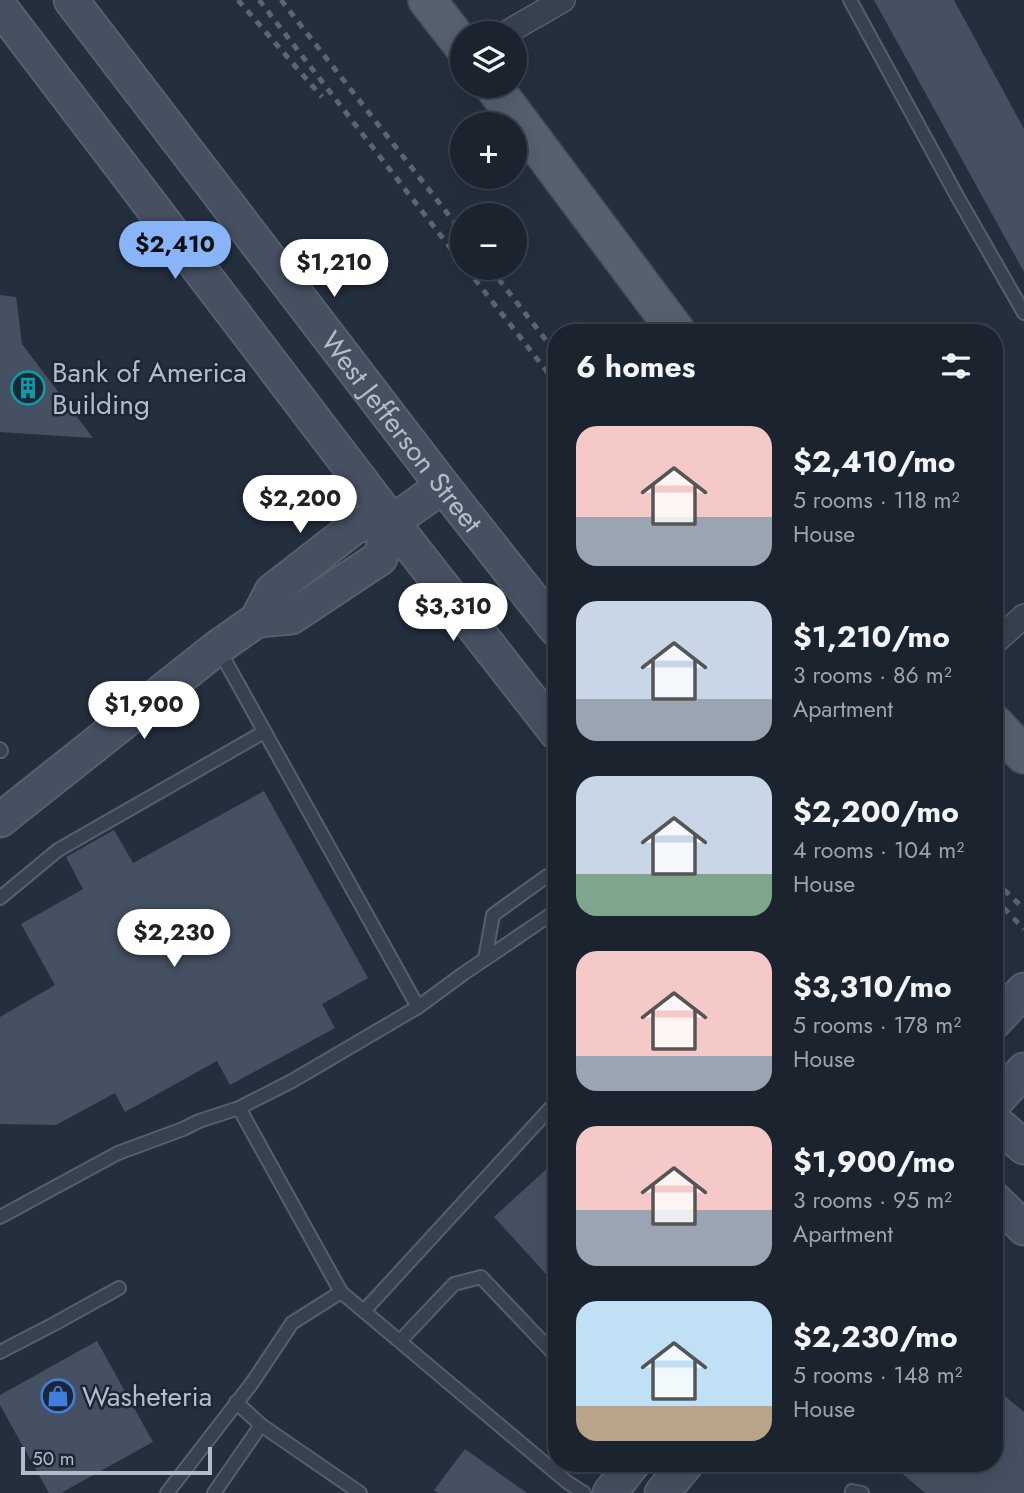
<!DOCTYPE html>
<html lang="en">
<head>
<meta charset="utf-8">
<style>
  :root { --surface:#1b232e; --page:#282f3a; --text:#f1f3f6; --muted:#a0a4aa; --line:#39404a; --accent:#8ab4f8 }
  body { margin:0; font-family:Jost,sans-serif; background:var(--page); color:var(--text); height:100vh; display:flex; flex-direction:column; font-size:26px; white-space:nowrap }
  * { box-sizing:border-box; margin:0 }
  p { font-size:23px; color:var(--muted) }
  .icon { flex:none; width:38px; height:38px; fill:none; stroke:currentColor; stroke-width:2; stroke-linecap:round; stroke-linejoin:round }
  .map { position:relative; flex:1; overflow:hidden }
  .details { position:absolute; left:548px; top:324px; width:455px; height:1148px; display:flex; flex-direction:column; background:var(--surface); border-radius:28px; box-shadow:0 7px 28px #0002,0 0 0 2px var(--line) }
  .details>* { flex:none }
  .fabs { position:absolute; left:450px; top:21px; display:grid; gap:14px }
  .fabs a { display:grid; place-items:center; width:77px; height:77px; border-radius:50%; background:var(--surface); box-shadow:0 7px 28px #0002,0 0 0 2px var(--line); font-size:35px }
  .scale { position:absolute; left:21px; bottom:18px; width:191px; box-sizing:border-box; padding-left:7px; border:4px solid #b4bcc9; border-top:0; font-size:19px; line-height:24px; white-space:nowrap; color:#b4bcc9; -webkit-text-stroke:5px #1d2633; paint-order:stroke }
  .price { position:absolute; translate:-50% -60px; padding:0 16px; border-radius:24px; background:#fff; color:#222; font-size:23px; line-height:46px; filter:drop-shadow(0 2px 4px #0008) }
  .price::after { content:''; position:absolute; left:50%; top:42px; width:21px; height:16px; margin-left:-10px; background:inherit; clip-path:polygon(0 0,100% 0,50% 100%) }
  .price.active { background:var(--accent); color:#111 }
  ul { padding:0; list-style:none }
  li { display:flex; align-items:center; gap:21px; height:175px; padding:0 28px }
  li span { display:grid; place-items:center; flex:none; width:196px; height:140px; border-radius:21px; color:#555 }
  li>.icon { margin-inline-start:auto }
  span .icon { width:84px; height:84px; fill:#fffc; stroke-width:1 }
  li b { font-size:30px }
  h2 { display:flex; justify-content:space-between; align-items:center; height:84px; padding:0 28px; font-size:30px }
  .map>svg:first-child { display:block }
  .building { fill:#455162 }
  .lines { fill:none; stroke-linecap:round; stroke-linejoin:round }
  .lane-casing { stroke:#565f6c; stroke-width:16 }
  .street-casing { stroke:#565f6c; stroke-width:26 }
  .secondary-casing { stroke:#565f6c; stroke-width:37 }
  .primary-casing { stroke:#414a57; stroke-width:40 }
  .lane { stroke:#38414e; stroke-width:12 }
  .street { stroke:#38414e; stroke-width:23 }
  .secondary { stroke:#465061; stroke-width:33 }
  .primary { stroke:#56606e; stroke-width:37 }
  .rail { stroke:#5a6575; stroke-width:5; stroke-dasharray:7 7; stroke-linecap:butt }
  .labels { text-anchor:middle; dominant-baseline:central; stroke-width:5; stroke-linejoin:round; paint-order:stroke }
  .poi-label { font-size:28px; fill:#b4bcc9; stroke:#1d2633; text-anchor:start }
  .street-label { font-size:28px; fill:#b4bcc9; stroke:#1d2633 }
</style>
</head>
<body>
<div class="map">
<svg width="1024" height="1493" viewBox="0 0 1024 1493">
  <rect width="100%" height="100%" fill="#242f3e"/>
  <g class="building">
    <polygon points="874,0 954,0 1024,129 1024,272"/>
    <polygon points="0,295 16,297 22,344 93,438 0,432"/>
    <polygon points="264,791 368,978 322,1004 335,1028 230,1085 217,1061 125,1112 115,1093 56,1125 0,1124 0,1017 55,985 21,924 83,889 66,857 114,830 133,863"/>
    <polygon points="553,1163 556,1166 556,1285 494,1217"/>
    <polygon points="97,1341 153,1442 61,1493 49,1493 0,1405 0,1395"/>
    <polygon points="994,1387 1024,1412 1024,1493 925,1493 893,1466 895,1463 994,1463"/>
    <polygon points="465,1449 527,1493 438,1493 434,1490"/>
  </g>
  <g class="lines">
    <defs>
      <g id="lane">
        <polyline points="850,0 957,196 1024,313"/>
        <polyline points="218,648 418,1007"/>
        <polyline points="0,749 1,751"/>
        <polyline points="0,898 58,850 264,732"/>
        <polyline points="485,959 493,915 547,876 556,881"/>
        <polyline points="239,1108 341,1292 567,1482 584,1493"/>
        <polyline points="0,1217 118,1153 183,1129 199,1121 239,1108 292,1081 418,1007 463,974 556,911"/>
        <polyline points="364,1311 556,1102"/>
        <polyline points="400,1341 454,1284 481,1277 556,1356"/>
        <polyline points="0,1352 54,1324 119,1288"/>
        <polyline points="236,1402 261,1425"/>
        <polyline points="852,1491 862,1493"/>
        <polyline points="167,1493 252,1383 292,1323 341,1292"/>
        <polyline points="214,1493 261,1425 360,1493"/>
      </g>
      <g id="street">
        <polyline points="506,33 563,0"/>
        <polyline points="994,643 1024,616"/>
      </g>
      <g id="secondary">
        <path id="s1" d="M71 0 443 486 556 629"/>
        <polyline points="0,7 392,522 556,732"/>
        <polyline points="257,620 291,617 380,558 392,522"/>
        <polyline points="0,820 217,648 257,620 272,591 357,525 392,522 443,486"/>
        <polyline points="994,1022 1024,990"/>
        <polyline points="994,1103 1024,1070"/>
        <polyline points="994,1121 1024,1147"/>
        <polyline points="994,1199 1024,1228"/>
        <polyline points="610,1493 633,1463"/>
        <polyline points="662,1493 687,1463"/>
      </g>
      <g id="primary">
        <polyline points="427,0 462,45"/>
        <polyline points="493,86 677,332"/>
        <polyline points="994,723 1024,755"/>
      </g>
    </defs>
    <use href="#lane" class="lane-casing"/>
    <use href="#street" class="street-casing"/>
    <use href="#secondary" class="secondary-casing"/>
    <use href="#primary" class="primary-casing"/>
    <use href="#lane" class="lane"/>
    <use href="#street" class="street"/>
    <use href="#secondary" class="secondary"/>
    <use href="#primary" class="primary"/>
    <g class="rail">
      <polyline points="238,0 322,97"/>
      <polyline points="259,0 462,263"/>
      <polyline points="281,0 462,232"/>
      <polyline points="466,268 556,383"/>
      <polyline points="490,268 556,353"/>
      <polyline points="994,880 1024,909"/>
      <polyline points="994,898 1024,929"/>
    </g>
  </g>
  <defs>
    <symbol id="building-ring" viewBox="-11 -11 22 22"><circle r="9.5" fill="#1d2633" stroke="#0f9aa8" stroke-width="1.5"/><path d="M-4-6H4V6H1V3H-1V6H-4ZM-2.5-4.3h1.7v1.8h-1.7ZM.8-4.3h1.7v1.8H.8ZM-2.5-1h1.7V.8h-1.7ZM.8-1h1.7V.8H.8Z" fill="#0f9aa8"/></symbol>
    <symbol id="shop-ring" viewBox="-11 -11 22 22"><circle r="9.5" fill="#1d2633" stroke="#3f7fe0" stroke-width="1.5"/><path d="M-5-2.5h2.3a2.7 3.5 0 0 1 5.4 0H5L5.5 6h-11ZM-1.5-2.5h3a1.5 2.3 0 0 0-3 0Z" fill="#3f7fe0"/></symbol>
  </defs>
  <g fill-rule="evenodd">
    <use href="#building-ring" x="9" y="369" width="38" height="38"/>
    <use href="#shop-ring" x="39" y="1377" width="38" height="38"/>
  </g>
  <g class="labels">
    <g class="poi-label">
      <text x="52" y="372">Bank of America<tspan x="52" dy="32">Building</tspan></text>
      <text x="82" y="1396">Washeteria</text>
    </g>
    <g class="street-label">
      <text stroke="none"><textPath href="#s1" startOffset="544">West Jefferson Street</textPath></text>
    </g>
  </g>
</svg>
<div class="fabs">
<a><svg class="icon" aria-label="layers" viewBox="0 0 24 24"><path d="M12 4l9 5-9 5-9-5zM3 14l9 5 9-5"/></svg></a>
<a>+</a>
<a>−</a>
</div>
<div class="scale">50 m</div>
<b class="price active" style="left:175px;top:281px">$2,410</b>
<b class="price" style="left:334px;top:299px">$1,210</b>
<b class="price" style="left:300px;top:535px">$2,200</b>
<b class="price" style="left:453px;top:643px">$3,310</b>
<b class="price" style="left:144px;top:741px">$1,900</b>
<b class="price" style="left:174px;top:969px">$2,230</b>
<section class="details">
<h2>6 homes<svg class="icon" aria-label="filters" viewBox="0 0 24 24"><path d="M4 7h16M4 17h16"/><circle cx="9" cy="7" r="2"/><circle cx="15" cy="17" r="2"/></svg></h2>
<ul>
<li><span style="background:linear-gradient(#f6c9c9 65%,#9aa5b1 0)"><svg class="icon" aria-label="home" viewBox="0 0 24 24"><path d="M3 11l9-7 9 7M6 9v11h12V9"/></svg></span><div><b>$2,410/mo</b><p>5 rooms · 118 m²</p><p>House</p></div></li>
<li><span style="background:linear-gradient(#c9d6e8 70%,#9aa5b1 0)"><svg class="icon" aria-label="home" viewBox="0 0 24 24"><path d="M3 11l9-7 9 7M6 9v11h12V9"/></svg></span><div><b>$1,210/mo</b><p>3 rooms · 86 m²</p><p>Apartment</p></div></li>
<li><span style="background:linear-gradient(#c9d6e8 70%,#7fa58c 0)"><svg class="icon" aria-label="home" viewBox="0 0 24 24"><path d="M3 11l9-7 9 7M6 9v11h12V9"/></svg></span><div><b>$2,200/mo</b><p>4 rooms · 104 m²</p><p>House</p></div></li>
<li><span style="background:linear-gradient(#f6c9c9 75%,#9aa5b1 0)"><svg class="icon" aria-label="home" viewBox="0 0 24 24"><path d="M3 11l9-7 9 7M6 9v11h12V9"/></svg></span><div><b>$3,310/mo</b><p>5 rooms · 178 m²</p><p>House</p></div></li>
<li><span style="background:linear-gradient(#f6c9c9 60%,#9aa5b1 0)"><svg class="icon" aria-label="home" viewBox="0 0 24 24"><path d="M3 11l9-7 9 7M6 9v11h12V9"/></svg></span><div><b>$1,900/mo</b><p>3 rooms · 95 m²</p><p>Apartment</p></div></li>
<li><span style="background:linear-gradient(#bfe0f5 75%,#b9a48a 0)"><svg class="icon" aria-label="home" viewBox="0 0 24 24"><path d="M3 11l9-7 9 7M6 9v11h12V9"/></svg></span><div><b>$2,230/mo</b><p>5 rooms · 148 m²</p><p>House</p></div></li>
</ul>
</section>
</div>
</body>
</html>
